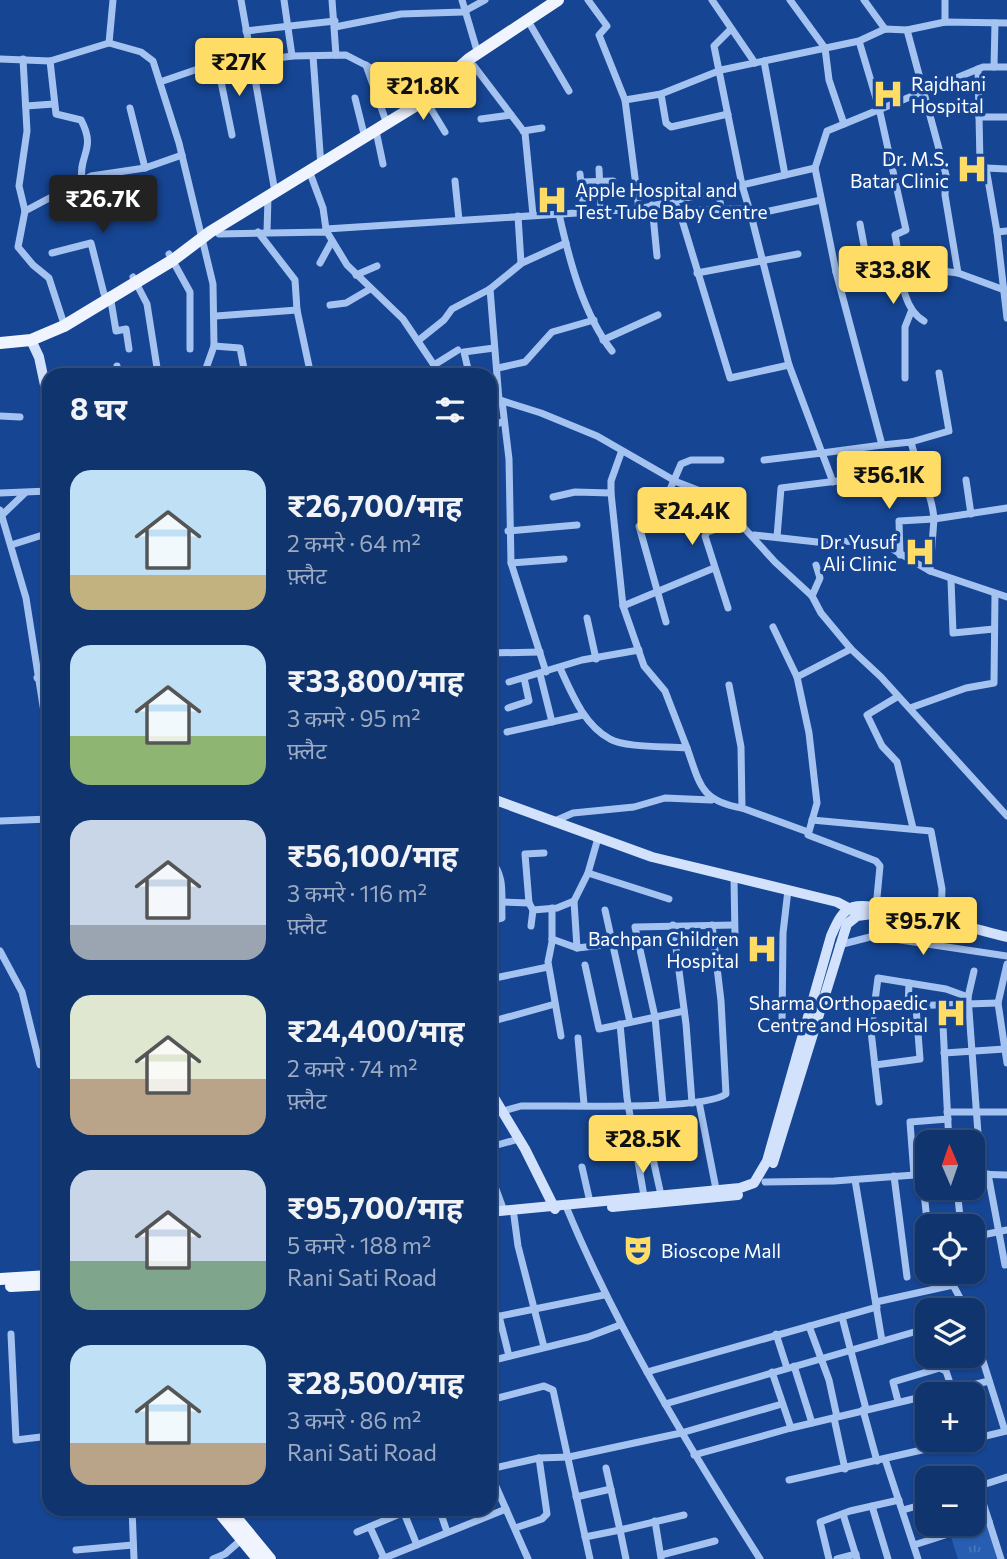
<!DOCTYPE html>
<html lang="hi">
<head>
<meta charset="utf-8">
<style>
  :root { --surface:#10346e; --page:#193c73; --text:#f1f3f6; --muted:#9caac2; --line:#304f81; --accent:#ffdc65 }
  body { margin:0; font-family:Commissioner,"Noto Sans Devanagari",sans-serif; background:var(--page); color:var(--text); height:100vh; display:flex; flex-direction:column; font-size:26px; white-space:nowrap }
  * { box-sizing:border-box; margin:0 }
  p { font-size:23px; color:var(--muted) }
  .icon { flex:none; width:38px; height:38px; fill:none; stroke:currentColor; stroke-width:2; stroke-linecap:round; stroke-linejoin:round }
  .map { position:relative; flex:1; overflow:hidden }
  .panel { position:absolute; left:42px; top:368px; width:455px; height:1148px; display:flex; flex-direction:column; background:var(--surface); border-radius:21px; box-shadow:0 2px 5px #0004,0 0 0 2px var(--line) }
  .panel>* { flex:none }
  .needle { width:46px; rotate:358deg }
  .controls { position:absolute; left:915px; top:1130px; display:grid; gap:14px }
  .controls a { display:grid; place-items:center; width:70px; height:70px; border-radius:14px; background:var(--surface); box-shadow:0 2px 5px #0004,0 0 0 2px var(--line); font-size:35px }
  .price { position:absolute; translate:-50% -60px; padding:0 16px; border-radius:7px; background:var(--accent); color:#111; font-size:23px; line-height:46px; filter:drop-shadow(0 2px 4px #0008) }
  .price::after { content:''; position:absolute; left:50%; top:42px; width:21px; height:16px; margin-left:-10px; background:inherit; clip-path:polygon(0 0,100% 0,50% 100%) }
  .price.on { background:#222; color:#fff }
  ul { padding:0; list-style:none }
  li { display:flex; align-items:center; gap:21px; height:175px; padding:0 28px }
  li span { display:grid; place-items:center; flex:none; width:196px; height:140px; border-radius:21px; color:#555 }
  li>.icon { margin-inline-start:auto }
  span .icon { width:84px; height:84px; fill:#fffc; stroke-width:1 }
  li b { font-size:30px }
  h2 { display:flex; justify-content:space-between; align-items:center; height:84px; padding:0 28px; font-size:30px }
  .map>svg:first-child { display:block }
  .park { fill:url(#park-tufts) }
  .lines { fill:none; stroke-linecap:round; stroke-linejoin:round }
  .street { stroke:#a5c3f1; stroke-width:7 }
  .secondary { stroke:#d3e2fc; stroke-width:10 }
  .primary { stroke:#eff4ff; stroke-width:12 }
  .labels { text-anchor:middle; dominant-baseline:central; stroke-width:7; stroke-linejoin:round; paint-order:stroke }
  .poi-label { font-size:19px; fill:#fff; stroke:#164593; text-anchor:end }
</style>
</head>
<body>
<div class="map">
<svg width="1007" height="1559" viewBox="0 0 1007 1559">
  <defs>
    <pattern id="park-tufts" width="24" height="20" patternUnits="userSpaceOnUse" patternTransform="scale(1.75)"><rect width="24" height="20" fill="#285eb2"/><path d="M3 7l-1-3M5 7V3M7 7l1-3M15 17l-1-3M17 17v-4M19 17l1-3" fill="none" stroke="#4876be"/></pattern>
  </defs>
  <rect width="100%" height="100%" fill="#164593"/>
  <polygon class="park" points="986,1522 997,1559 958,1559 951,1537"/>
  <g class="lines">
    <g class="street">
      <polyline points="241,0 275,192"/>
      <polyline points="284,0 292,56"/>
      <polyline points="332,0 336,55"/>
      <polyline points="462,0 478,54"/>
      <polyline points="588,0 607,26 599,35 625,100"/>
      <polyline points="712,0 755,63"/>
      <polyline points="790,0 825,48 829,80 844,124"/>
      <polyline points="864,0 885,29"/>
      <polyline points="945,0 945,22"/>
      <polyline points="531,26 569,91"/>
      <polyline points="335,27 401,14 463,12 485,0"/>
      <polyline points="731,29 714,46 742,185 751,215 821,200"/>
      <polyline points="907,30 946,175 945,195 958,273"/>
      <polyline points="246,31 335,21"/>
      <path d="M859 41 879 108 906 230 895 235C901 262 898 306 924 321"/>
      <polyline points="109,43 141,52 153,61 179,143 213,284 214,346 204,374"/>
      <polyline points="313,56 321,166"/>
      <polyline points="0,59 50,61 109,43 113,0"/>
      <polyline points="23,59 27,131 19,186 25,211 18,247 33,265 49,278 63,321"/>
      <path d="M50 61 56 114 81 120C97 150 78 154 82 181"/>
      <polyline points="764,61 785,175"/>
      <polyline points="366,65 387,124"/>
      <polyline points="474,66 525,133 533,215"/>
      <polyline points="218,67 232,135"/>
      <polyline points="994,67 995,23"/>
      <polyline points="1007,67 983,67 827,131 815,168 836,272 902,266 958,273 1007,291"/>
      <polyline points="978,69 980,163 986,168"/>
      <polyline points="160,82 195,70 292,56 346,55 377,71 425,72 443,81"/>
      <polyline points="661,94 666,123 671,127 728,114"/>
      <polyline points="355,98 365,138"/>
      <polyline points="425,99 445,132"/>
      <polyline points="26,106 54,104"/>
      <polyline points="130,108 145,168"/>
      <polyline points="979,117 1007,117"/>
      <polyline points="481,119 511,115"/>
      <polyline points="376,131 383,164"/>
      <polyline points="523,131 542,128"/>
      <polyline points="815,168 639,209 625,100 661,94 721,70 859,41 885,29 907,30 945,22 1007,23"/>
      <polyline points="599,169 601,211"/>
      <polyline points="310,173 323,208 326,229"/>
      <polyline points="580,174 584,212"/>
      <polyline points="455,181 459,220"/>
      <polyline points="581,182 613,181"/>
      <polyline points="719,190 721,211"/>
      <polyline points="673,200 679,210 730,378 789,365"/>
      <polyline points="652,205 657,256"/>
      <polyline points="679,210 749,209"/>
      <polyline points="25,211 91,176 145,168 182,155"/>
      <path d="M559 214C569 259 583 314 612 351"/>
      <polyline points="751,215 789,365 822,453 882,445 836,272"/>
      <polyline points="518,216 521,263"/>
      <polyline points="860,224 868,267"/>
      <polyline points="1007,231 997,232 1007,318"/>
      <polyline points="258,232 295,280 297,310 310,371"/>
      <polyline points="267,232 268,197"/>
      <polyline points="327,232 326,229 639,209"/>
      <polyline points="997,232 986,168 1007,169"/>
      <polyline points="219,234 327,232 347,265 403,319 440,374"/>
      <polyline points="52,253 91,243 104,294"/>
      <polyline points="169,254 190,292 190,349"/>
      <polyline points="320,263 332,241"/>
      <polyline points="697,273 798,254"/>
      <polyline points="356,275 377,266"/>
      <polyline points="133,277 147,304 158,374"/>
      <polyline points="490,289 499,400"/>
      <polyline points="110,295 116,331 126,329 129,349"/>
      <polyline points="330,305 346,303 370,289"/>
      <polyline points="216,316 297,310"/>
      <polyline points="419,340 444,320 452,309 490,289 522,263 566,243"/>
      <polyline points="603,340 658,315"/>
      <polyline points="214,346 240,348 245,374"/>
      <polyline points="434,365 458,350"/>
      <polyline points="117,366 118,374"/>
      <polyline points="498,368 525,362 552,332 594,320"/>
      <polyline points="465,374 468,369 464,352 494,348"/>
      <polyline points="905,378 905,327 911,312"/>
      <polyline points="490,397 541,413 597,436 677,482 716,497 775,562 812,596 821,613 851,649 881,677 1007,816"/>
      <polyline points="502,401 509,459 511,563 546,672"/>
      <polyline points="0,416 20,417"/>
      <polyline points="490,427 504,421"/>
      <polyline points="911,442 949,431 939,373"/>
      <path d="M882 445 911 442C917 468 932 492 934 519L1007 508"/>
      <polyline points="621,453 611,481 611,493 623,606 644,666 665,691 687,748"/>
      <polyline points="764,460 822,453 833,482"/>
      <polyline points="966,480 971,514"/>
      <polyline points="0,493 49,491"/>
      <polyline points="553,497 575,492 611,493"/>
      <polyline points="0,510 26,598 49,744"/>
      <polyline points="1,516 25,493"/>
      <polyline points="508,531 577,525"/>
      <polyline points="754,535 817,542 864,541 887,546 930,571"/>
      <polyline points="777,537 781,488 886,475"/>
      <polyline points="11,545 49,533"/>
      <polyline points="900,555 899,521 934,519 930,571 1007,597"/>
      <polyline points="511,563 564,559"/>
      <polyline points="951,580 953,633 994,629"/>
      <polyline points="812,596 820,578 816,565"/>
      <polyline points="623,606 714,568"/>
      <polyline points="728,608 705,536 707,532 741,522"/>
      <polyline points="587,618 596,659"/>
      <polyline points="666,622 639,526 659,515 681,464 691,460 721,460"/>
      <polyline points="773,627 797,677 809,733 817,803 808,835 876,861 880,866 876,908"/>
      <polyline points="490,653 540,652"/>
      <path d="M560 668C572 694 584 725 610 739 625 748 668 746 687 748 700 784 700 801 742 808"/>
      <polyline points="540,674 552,722"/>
      <polyline points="797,677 851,649"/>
      <polyline points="37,678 49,675"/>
      <polyline points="509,682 582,660 639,650"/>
      <polyline points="729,685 741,747 742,808 808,832"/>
      <polyline points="897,697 867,715 882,746 897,762 913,828"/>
      <polyline points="508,708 529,701 524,678"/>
      <polyline points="910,708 966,688 994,683 995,594"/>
      <polyline points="507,732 583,715"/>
      <polyline points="557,820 573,813 634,807 665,798 711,800"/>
      <polyline points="812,820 931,831 942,889 941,921"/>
      <polyline points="0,821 49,819"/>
      <polyline points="490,840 494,836 496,800"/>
      <path d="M490 859C506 877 501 895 502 918L490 921"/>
      <polyline points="588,873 669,899"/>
      <polyline points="734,879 735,936"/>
      <polyline points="574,901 577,948"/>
      <polyline points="502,902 529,903"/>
      <polyline points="552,908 552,942 548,962 561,1036"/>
      <polyline points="533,910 557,908 574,901 588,873 598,838"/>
      <polyline points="605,910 630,1022"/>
      <polyline points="673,925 686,1024 692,1103"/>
      <polyline points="531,926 533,910 529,903 525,854 544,853"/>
      <polyline points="552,939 577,948 639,941"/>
      <polyline points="839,945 874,936 1007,956"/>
      <polyline points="0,951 22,992 40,1065 49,1065"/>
      <polyline points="1007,964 998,1003 1007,1063"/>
      <polyline points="585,965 599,1029 684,1011"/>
      <polyline points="974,971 968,997 981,1174"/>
      <polyline points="490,979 548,967"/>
      <polyline points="821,999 875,1007 998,1003"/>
      <polyline points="942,1006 949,1143"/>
      <polyline points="908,1007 909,983"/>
      <polyline points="490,1022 555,1004"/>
      <polyline points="620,1024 627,1098 644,1196"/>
      <polyline points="782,1026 783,933 788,890"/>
      <polyline points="578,1038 584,1104"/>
      <polyline points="944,1053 1005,1049"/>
      <polyline points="875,1065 920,1059 916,1007"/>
      <polyline points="699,1102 717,1194"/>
      <polyline points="879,1102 871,1031 878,978 946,989 968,997"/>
      <polyline points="663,1104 655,1017 635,927 734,925"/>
      <path d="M503 1111 521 1106C559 1105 703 1111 726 1094L721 1001 712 925"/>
      <polyline points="947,1112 1007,1112"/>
      <polyline points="490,1147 519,1139"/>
      <polyline points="651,1150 661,1195"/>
      <polyline points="582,1167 590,1202"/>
      <polyline points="490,1173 504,1211"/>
      <polyline points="922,1174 928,1230"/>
      <polyline points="973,1174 1007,1175"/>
      <polyline points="988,1174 1005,1265"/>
      <polyline points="914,1175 910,1122 948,1119"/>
      <polyline points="894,1176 907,1277"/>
      <polyline points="855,1180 882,1341"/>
      <polyline points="765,1182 834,1181 928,1174"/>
      <polyline points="957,1188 961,1227"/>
      <path d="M565 1204C617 1330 687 1444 760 1559"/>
      <polyline points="514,1216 518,1246 544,1347"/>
      <polyline points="973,1237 1007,1230"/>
      <polyline points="932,1272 932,1274"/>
      <polyline points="876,1302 953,1285 967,1311"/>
      <polyline points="499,1316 509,1356"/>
      <polyline points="842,1317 866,1409"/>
      <polyline points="490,1318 604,1295"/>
      <polyline points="809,1326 829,1380 837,1417"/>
      <polyline points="973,1329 1005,1431"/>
      <polyline points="11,1334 16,1440 49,1436"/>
      <polyline points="776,1334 787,1368"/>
      <polyline points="490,1361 588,1337 620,1325"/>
      <polyline points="794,1366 812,1423"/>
      <polyline points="647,1372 877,1307"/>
      <polyline points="772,1372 791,1428 989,1381"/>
      <polyline points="490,1400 544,1386 553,1390 590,1559"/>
      <polyline points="898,1401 893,1382 940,1368 946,1371 952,1389"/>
      <polyline points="665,1404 928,1328"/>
      <polyline points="863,1410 877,1461"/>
      <polyline points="834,1418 845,1469"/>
      <polyline points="973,1439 1007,1431"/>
      <polyline points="694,1455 791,1428"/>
      <polyline points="885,1459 918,1559"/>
      <polyline points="606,1468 620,1530 684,1515"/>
      <polyline points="490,1469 539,1458 569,1457 681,1433 782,1404"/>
      <polyline points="490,1473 528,1559"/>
      <polyline points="789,1480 966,1440"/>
      <polyline points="978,1487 1001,1559"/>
      <polyline points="973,1488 1007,1477"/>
      <polyline points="576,1497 611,1489"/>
      <polyline points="872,1506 888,1559"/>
      <polyline points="76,1508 76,1509"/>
      <polyline points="132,1508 134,1559"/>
      <polyline points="439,1508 447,1532"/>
      <polyline points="903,1510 928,1503"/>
      <polyline points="404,1513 417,1545"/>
      <polyline points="843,1514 857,1559"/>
      <polyline points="655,1521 661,1558"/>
      <polyline points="370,1527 384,1558"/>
      <polyline points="515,1528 542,1519 547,1514 539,1458"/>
      <polyline points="357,1532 414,1508"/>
      <polyline points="585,1537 620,1530 626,1559"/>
      <polyline points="914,1545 989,1521"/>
      <polyline points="76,1550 133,1545"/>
      <polyline points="661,1555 715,1541"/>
      <polyline points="213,1559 225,1554 241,1540"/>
      <polyline points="382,1559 506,1509"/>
      <polyline points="829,1559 820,1522 850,1511 899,1500"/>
      <polyline points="837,1559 856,1554"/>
    </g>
    <g class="secondary">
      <polyline points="31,340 39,357 49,404"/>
      <polyline points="490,798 652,857 837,902 854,911"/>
      <polyline points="490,1091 525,1149 555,1209"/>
      <polyline points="773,1163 847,924 857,916 872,914 970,936"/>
      <polyline points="612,1207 738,1195"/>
      <path d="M490 1212 740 1188 754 1183 767 1161 831 936C836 925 841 911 853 907 876 900 978 930 1007 937"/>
    </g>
    <g class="primary">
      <polyline points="0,343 31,340 64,326 173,260 210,232 415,106 469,59 558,0"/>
      <polyline points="0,1279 49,1276"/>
      <polyline points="11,1286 49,1284"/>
      <polyline points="216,1508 258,1559"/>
      <polyline points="228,1508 270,1559"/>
    </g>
  </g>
  <defs>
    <symbol id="hospital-bare" viewBox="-9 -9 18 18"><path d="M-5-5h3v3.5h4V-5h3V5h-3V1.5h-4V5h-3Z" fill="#ffdc65" stroke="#164593" stroke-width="2.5" paint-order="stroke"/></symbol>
    <symbol id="theatre-bare" viewBox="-9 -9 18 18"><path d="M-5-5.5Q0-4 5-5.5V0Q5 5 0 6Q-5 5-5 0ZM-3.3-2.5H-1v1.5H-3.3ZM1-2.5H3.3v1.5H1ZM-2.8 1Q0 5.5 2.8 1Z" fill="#ffdc65" stroke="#164593" stroke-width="2.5" paint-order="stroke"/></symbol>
  </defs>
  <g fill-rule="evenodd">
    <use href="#hospital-bare" x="866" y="72" width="44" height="44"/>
    <use href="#hospital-bare" x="950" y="147" width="44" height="44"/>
    <use href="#hospital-bare" x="530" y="178" width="44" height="44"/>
    <use href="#hospital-bare" x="898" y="530" width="44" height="44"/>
    <use href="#hospital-bare" x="740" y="927" width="44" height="44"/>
    <use href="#hospital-bare" x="929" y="991" width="44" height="44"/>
    <use href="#theatre-bare" x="616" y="1228" width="44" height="44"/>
  </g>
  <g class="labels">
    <g class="poi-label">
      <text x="911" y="83" text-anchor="start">Rajdhani<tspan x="911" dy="22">Hospital</tspan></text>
      <text x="949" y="158">Dr. M.S.<tspan x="949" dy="22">Batar Clinic</tspan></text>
      <text x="575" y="189" text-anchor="start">Apple Hospital and<tspan x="575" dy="22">Test Tube Baby Centre</tspan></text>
      <text x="897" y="541">Dr. Yusuf<tspan x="897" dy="22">Ali Clinic</tspan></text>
      <text x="739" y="938">Bachpan Children<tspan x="739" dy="22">Hospital</tspan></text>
      <text x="928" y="1002">Sharma Orthopaedic<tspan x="928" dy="22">Centre and Hospital</tspan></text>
      <text x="661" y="1250" text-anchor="start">Bioscope Mall</text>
    </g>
  </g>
</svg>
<div class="controls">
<a><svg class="needle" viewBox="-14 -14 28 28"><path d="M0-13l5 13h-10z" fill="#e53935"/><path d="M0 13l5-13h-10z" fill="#9caac2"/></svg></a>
<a><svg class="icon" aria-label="locate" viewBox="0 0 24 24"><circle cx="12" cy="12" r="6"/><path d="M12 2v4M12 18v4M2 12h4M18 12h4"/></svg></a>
<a><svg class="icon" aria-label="layers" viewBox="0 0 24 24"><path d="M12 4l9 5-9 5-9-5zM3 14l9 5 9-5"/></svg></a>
<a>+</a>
<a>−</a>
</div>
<b class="price" style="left:239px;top:98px">₹27K</b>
<b class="price" style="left:423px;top:122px">₹21.8K</b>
<b class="price on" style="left:103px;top:235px">₹26.7K</b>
<b class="price" style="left:893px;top:306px">₹33.8K</b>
<b class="price" style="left:889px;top:511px">₹56.1K</b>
<b class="price" style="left:692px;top:547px">₹24.4K</b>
<b class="price" style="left:923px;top:957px">₹95.7K</b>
<b class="price" style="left:643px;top:1175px">₹28.5K</b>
<section class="panel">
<h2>8 घर<svg class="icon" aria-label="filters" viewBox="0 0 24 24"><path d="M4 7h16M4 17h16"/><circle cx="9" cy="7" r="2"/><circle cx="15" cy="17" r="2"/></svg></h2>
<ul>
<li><span style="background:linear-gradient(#bfe0f5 75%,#c2b280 0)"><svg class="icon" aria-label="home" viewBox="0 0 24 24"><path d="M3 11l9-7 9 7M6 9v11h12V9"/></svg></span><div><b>₹26,700/माह</b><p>2 कमरे · 64 m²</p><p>फ़्लैट</p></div></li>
<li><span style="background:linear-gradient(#bfe0f5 65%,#8fb573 0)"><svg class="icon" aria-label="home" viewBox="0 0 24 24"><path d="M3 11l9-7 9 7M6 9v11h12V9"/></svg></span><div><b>₹33,800/माह</b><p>3 कमरे · 95 m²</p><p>फ़्लैट</p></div></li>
<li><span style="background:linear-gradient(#c9d6e8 75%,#9aa5b1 0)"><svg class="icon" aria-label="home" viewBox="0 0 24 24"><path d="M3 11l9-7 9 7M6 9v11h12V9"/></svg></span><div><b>₹56,100/माह</b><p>3 कमरे · 116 m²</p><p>फ़्लैट</p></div></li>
<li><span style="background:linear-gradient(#dfe7d0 60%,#b9a48a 0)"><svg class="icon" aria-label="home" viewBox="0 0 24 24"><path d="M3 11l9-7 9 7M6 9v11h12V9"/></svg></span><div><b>₹24,400/माह</b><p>2 कमरे · 74 m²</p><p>फ़्लैट</p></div></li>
<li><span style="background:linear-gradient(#c9d6e8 65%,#7fa58c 0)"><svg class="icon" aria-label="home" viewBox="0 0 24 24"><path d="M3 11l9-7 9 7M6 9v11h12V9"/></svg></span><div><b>₹95,700/माह</b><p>5 कमरे · 188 m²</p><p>Rani Sati Road</p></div></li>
<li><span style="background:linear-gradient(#bfe0f5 70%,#b9a48a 0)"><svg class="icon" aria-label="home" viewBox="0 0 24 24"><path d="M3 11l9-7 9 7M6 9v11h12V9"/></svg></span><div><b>₹28,500/माह</b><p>3 कमरे · 86 m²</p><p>Rani Sati Road</p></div></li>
</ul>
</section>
</div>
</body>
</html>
